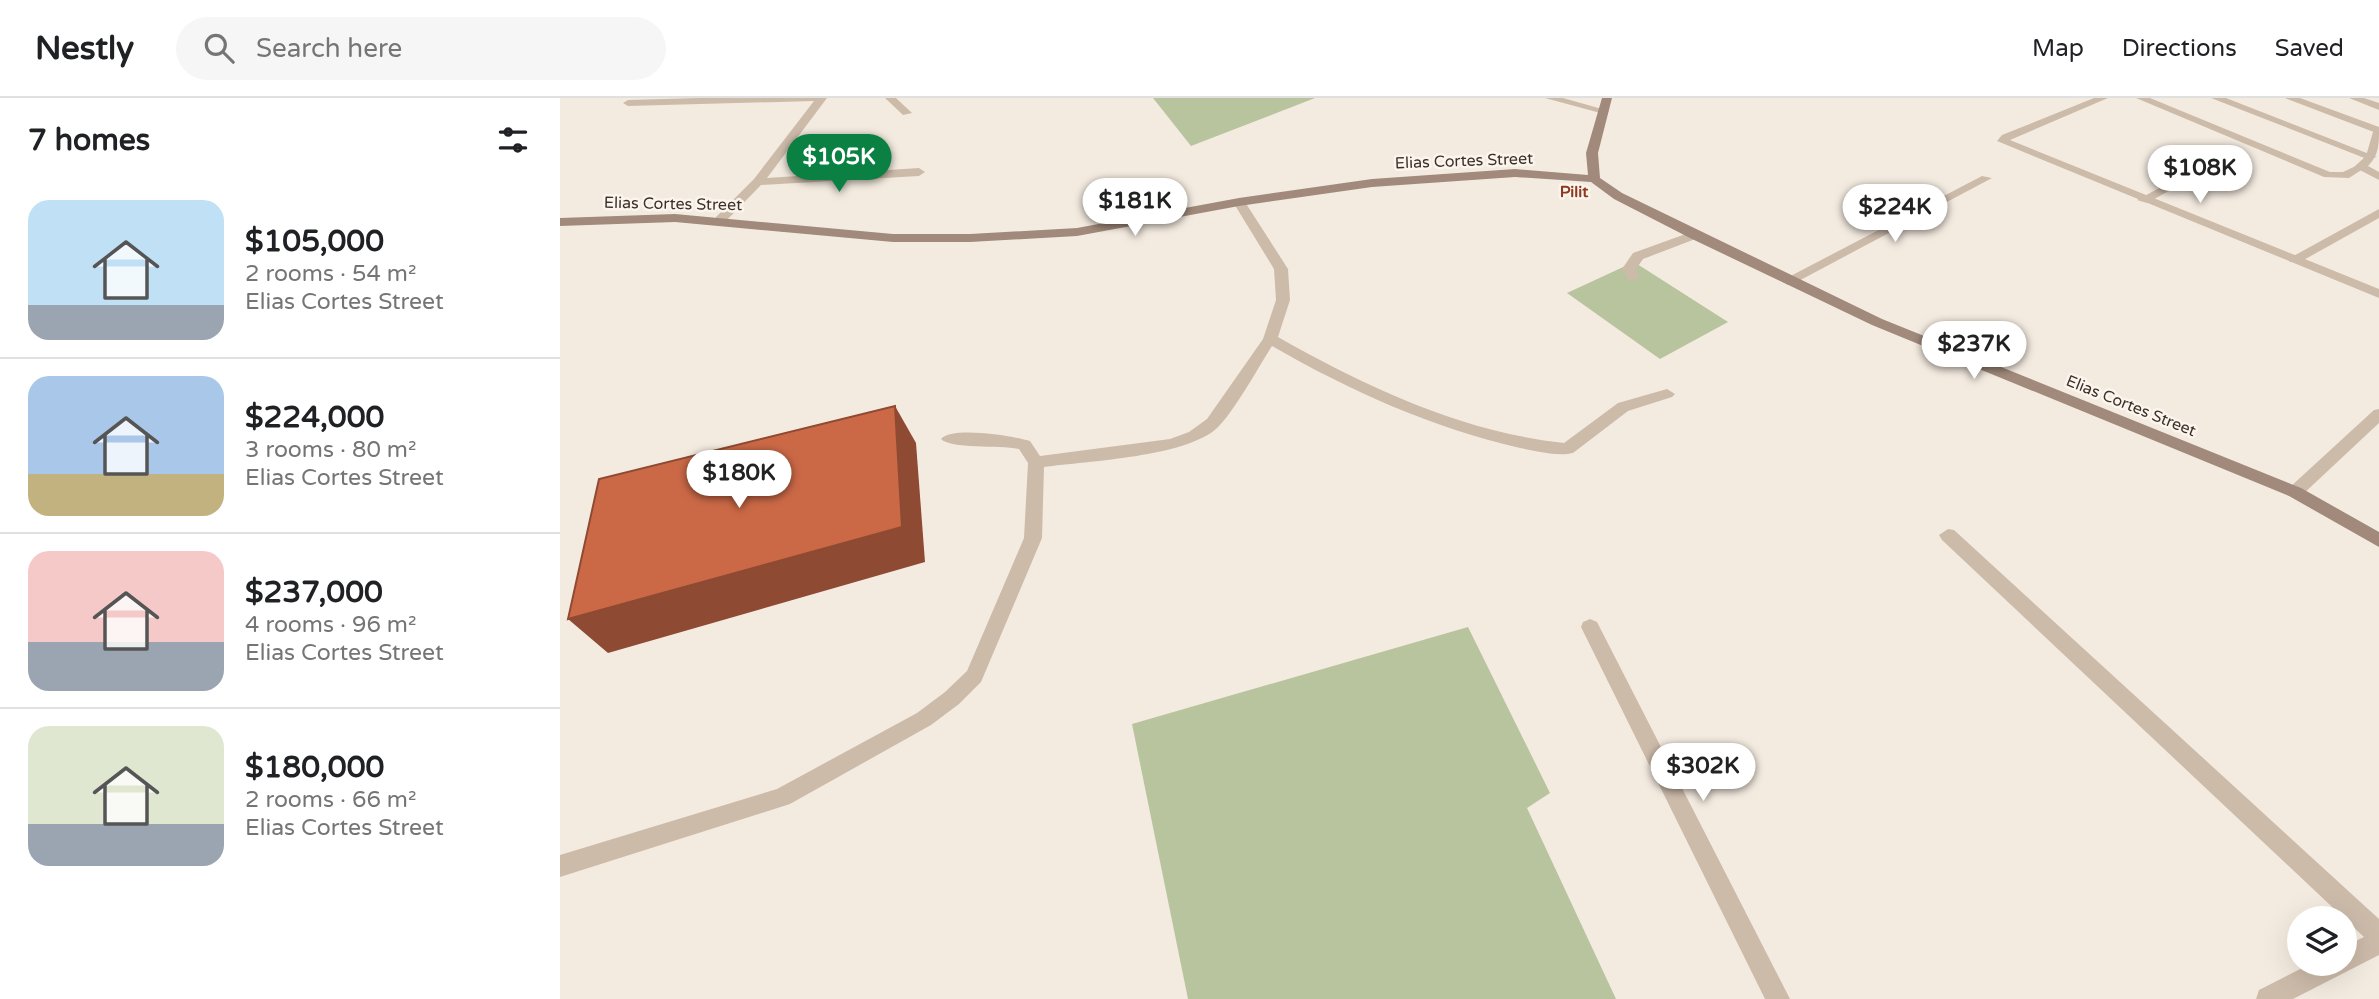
<!DOCTYPE html>
<html lang="en">
<head>
<meta charset="utf-8">
<style>
  :root { --surface:#fff; --page:#f6f6f6; --text:#202124; --muted:#757577; --line:#e0e0e0; --accent:#0b8043 }
  body { margin:0; font-family:"Varela Round",sans-serif; background:var(--page); color:var(--text); height:100vh; display:flex; flex-direction:column; font-size:26px; white-space:nowrap }
  * { box-sizing:border-box; margin:0 }
  p { font-size:23px; color:var(--muted) }
  .icon { flex:none; width:38px; height:38px; fill:none; stroke:currentColor; stroke-width:2; stroke-linecap:round; stroke-linejoin:round }
  .map { position:relative; flex:1; overflow:hidden }
  .panel { display:flex; flex-direction:column; background:var(--surface); width:560px }
  .panel>* { flex:none }
  .buttons { position:absolute; left:1727px; top:808px; display:grid; gap:14px }
  .buttons a { display:grid; place-items:center; width:70px; height:70px; border-radius:50%; background:var(--surface); box-shadow:0 7px 28px #0002; font-size:35px }
  .price { position:absolute; translate:-50% -60px; padding:0 16px; border-radius:24px; background:#fff; color:#222; font-size:23px; line-height:46px; filter:drop-shadow(0 2px 4px #0008) }
  .price::after { content:''; position:absolute; left:50%; top:42px; width:21px; height:16px; margin-left:-10px; background:inherit; clip-path:polygon(0 0,100% 0,50% 100%) }
  .price.selected { background:var(--accent); color:#fff }
  ul { padding:0; list-style:none }
  li { display:flex; align-items:center; gap:21px; height:175px; padding:0 28px }
  li+li { border-top:2px solid var(--line) }
  li span { display:grid; place-items:center; flex:none; width:196px; height:140px; border-radius:21px; color:#555 }
  li>.icon { margin-inline-start:auto }
  span .icon { width:84px; height:84px; fill:#fffc; stroke-width:1 }
  li b { font-size:30px }
  h2 { display:flex; justify-content:space-between; align-items:center; height:84px; padding:0 28px; font-size:30px }
  header { display:flex; align-items:center; gap:42px; box-sizing:border-box; height:98px; padding:0 35px; background:var(--surface); border-bottom:2px solid var(--line) }
  header strong { font-size:33px }
  nav { display:flex; gap:38px; margin-inline-start:auto; font-size:24px }
  .search { width:490px; height:63px; background:var(--page); display:flex; align-items:center; gap:18px; box-sizing:border-box; padding:0 24px; border-radius:38px; color:var(--muted); font-size:26px }
  main { display:flex; flex:1; min-height:0 }
  .map>svg:first-child { display:block }
  .green { fill:#b7c49e }
  .lines { fill:none; stroke-linecap:round; stroke-linejoin:round }
  .lane { fill:#cdbbaa; fill-rule:evenodd }
  .street { fill:#cdbbaa; fill-rule:evenodd }
  .secondary { fill:#a18a7b; fill-rule:evenodd }
  .shaded-wall { fill:#8e4a32 }
  .building { fill:#cb6947; stroke:#8e4a32; stroke-width:2 }
  .labels { text-anchor:middle; dominant-baseline:central; stroke-width:5; stroke-linejoin:round; paint-order:stroke }
  .far-street-label { font-size:16px; fill:#3b302a; stroke:#fbf5ed }
  .far-neighbourhood-label { font-size:16px; font-weight:bold; fill:#8e3b1f; stroke:#fbf5ed }
</style>
</head>
<body>
<header>
<strong>Nestly</strong>
<div class="search"><svg class="icon" aria-label="search" viewBox="0 0 24 24"><circle cx="10" cy="10" r="6"/><path d="M15 15l6 6"/></svg>Search here</div>
<nav><a>Map</a><a>Directions</a><a>Saved</a></nav>
</header>
<main>
<section class="panel">
<h2>7 homes<svg class="icon" aria-label="filters" viewBox="0 0 24 24"><path d="M4 7h16M4 17h16"/><circle cx="9" cy="7" r="2"/><circle cx="15" cy="17" r="2"/></svg></h2>
<ul>
<li><span style="background:linear-gradient(#bfe0f5 75%,#9aa5b1 0)"><svg class="icon" aria-label="home" viewBox="0 0 24 24"><path d="M3 11l9-7 9 7M6 9v11h12V9"/></svg></span><div><b>$105,000</b><p>2 rooms · 54 m²</p><p>Elias Cortes Street</p></div></li>
<li><span style="background:linear-gradient(#a9c7e8 70%,#c2b280 0)"><svg class="icon" aria-label="home" viewBox="0 0 24 24"><path d="M3 11l9-7 9 7M6 9v11h12V9"/></svg></span><div><b>$224,000</b><p>3 rooms · 80 m²</p><p>Elias Cortes Street</p></div></li>
<li><span style="background:linear-gradient(#f6c9c9 65%,#9aa5b1 0)"><svg class="icon" aria-label="home" viewBox="0 0 24 24"><path d="M3 11l9-7 9 7M6 9v11h12V9"/></svg></span><div><b>$237,000</b><p>4 rooms · 96 m²</p><p>Elias Cortes Street</p></div></li>
<li><span style="background:linear-gradient(#dfe7d0 70%,#9aa5b1 0)"><svg class="icon" aria-label="home" viewBox="0 0 24 24"><path d="M3 11l9-7 9 7M6 9v11h12V9"/></svg></span><div><b>$180,000</b><p>2 rooms · 66 m²</p><p>Elias Cortes Street</p></div></li>
</ul>
</section>
<div class="map">
<svg width="1819" height="901" viewBox="0 0 1819 901">
  <rect width="100%" height="100%" fill="#f4ebe0"/>
  <g class="green">
    <polygon points="593,0 755,0 631,48"/>
    <polygon points="1074,164 1168,224 1100,261 1007,195"/>
    <polygon points="908,529 990,695 967,710 1056,901 628,901 572,626"/>
  </g>
  <g class="lines">
    <g class="lane">
      <polygon points="325,0 336,0 352,15 343,17"/>
      <polygon points="1576,0 1590,0 1770,74 1783,74 1800,66 1806,69 1789,80 1764,79"/>
      <polygon points="1651,0 1666,0 1817,59 1807,61"/>
      <polygon points="1725,0 1740,0 1819,29 1819,36"/>
      <polygon points="1657,59 1663,62 1661,64 1587,105 1577,102"/>
      <path d="M679 100 685 104 728 171 730 202 718 239C806 289 902 334 1004 345L1058 305 1107 291 1115 296 1112 299 1068 313 1013 355C997 359 975 353 960 350 873 330 790 293 712 248 698 270 674 314 657 330 626 359 528 363 484 369L482 440 421 584 399 606 371 627 230 706 0 779V757L217 691 357 615 385 594 407 573 464 440 468 365 459 351C441 347 390 351 381 341 392 328 453 338 470 343L480 358 610 341 629 334 647 321 703 241 716 202 714 171 673 104Z"/>
      <polygon points="1819,111 1819,120 1740,164 1730,164 1728,161"/>
      <polygon points="1134,133 1138,134 1138,140 1083,161 1076,171 1080,179 1073,183 1068,182 1062,171 1073,155"/>
      <polygon points="1388,431 1394,432 1819,821 1819,857 1733,901 1696,901 1699,892 1750,866 1785,866 1785,848 1804,839 1382,442 1379,437"/>
    </g>
    <g class="street">
      <polygon points="138,0 267,0 207,80 359,70 365,74 359,78 201,87 164,125 156,125 156,119 194,81 254,3 68,8 63,5 68,2"/>
      <polygon points="985,0 1003,0 1049,13 1044,16"/>
      <polygon points="1534,0 1548,0 1450,42 1819,191 1819,200 1437,43 1442,37"/>
      <polygon points="1789,0 1804,0 1819,5 1819,12"/>
      <path d="M1819 31C1819 47 1819 57 1808 68L1819 74V82L1794 69 1806 58 1813 34Z"/>
      <polygon points="1422,78 1432,80 1233,186 1228,187 1221,183"/>
      <polygon points="1819,311 1819,325 1741,398 1729,398 1727,394 1729,390 1814,312"/>
      <polygon points="1030,521 1037,524 1230,901 1205,901 1021,529 1023,524"/>
    </g>
    <polygon class="secondary" points="1042,0 1052,0 1038,55 1040,80 1062,95 1322,221 1741,390 1819,434 1819,449 1729,398 1312,227 1130,140 1054,101 1031,84 955,79 812,89 679,108 517,138 410,144 333,144 115,124 0,128 0,120 115,116 333,136 410,136 517,130 679,100 812,81 955,71 1028,77 1026,55"/>
  </g>
  <polygon class="shaded-wall" points="335,308 356,345 365,464 48,555 8,521"/>
  <polygon class="building" points="335,308 342,429 8,521 39,381"/>
  <g class="labels">
    <g class="far-street-label">
      <text transform="translate(904 63) rotate(-2)">Elias Cortes Street</text>
      <text transform="translate(113 106) rotate(1)">Elias Cortes Street</text>
      <text transform="translate(1571 308) rotate(22)">Elias Cortes Street</text>
    </g>
    <g class="far-neighbourhood-label">
      <text x="1014" y="94">Pilit</text>
    </g>
  </g>
</svg>
<div class="buttons">
<a><svg class="icon" aria-label="layers" viewBox="0 0 24 24"><path d="M12 4l9 5-9 5-9-5zM3 14l9 5 9-5"/></svg></a>
</div>
<b class="price selected" style="left:279px;top:96px">$105K</b>
<b class="price" style="left:1640px;top:107px">$108K</b>
<b class="price" style="left:575px;top:140px">$181K</b>
<b class="price" style="left:1335px;top:146px">$224K</b>
<b class="price" style="left:1414px;top:283px">$237K</b>
<b class="price" style="left:179px;top:412px">$180K</b>
<b class="price" style="left:1143px;top:705px">$302K</b>
</div>
</main>
</body>
</html>
